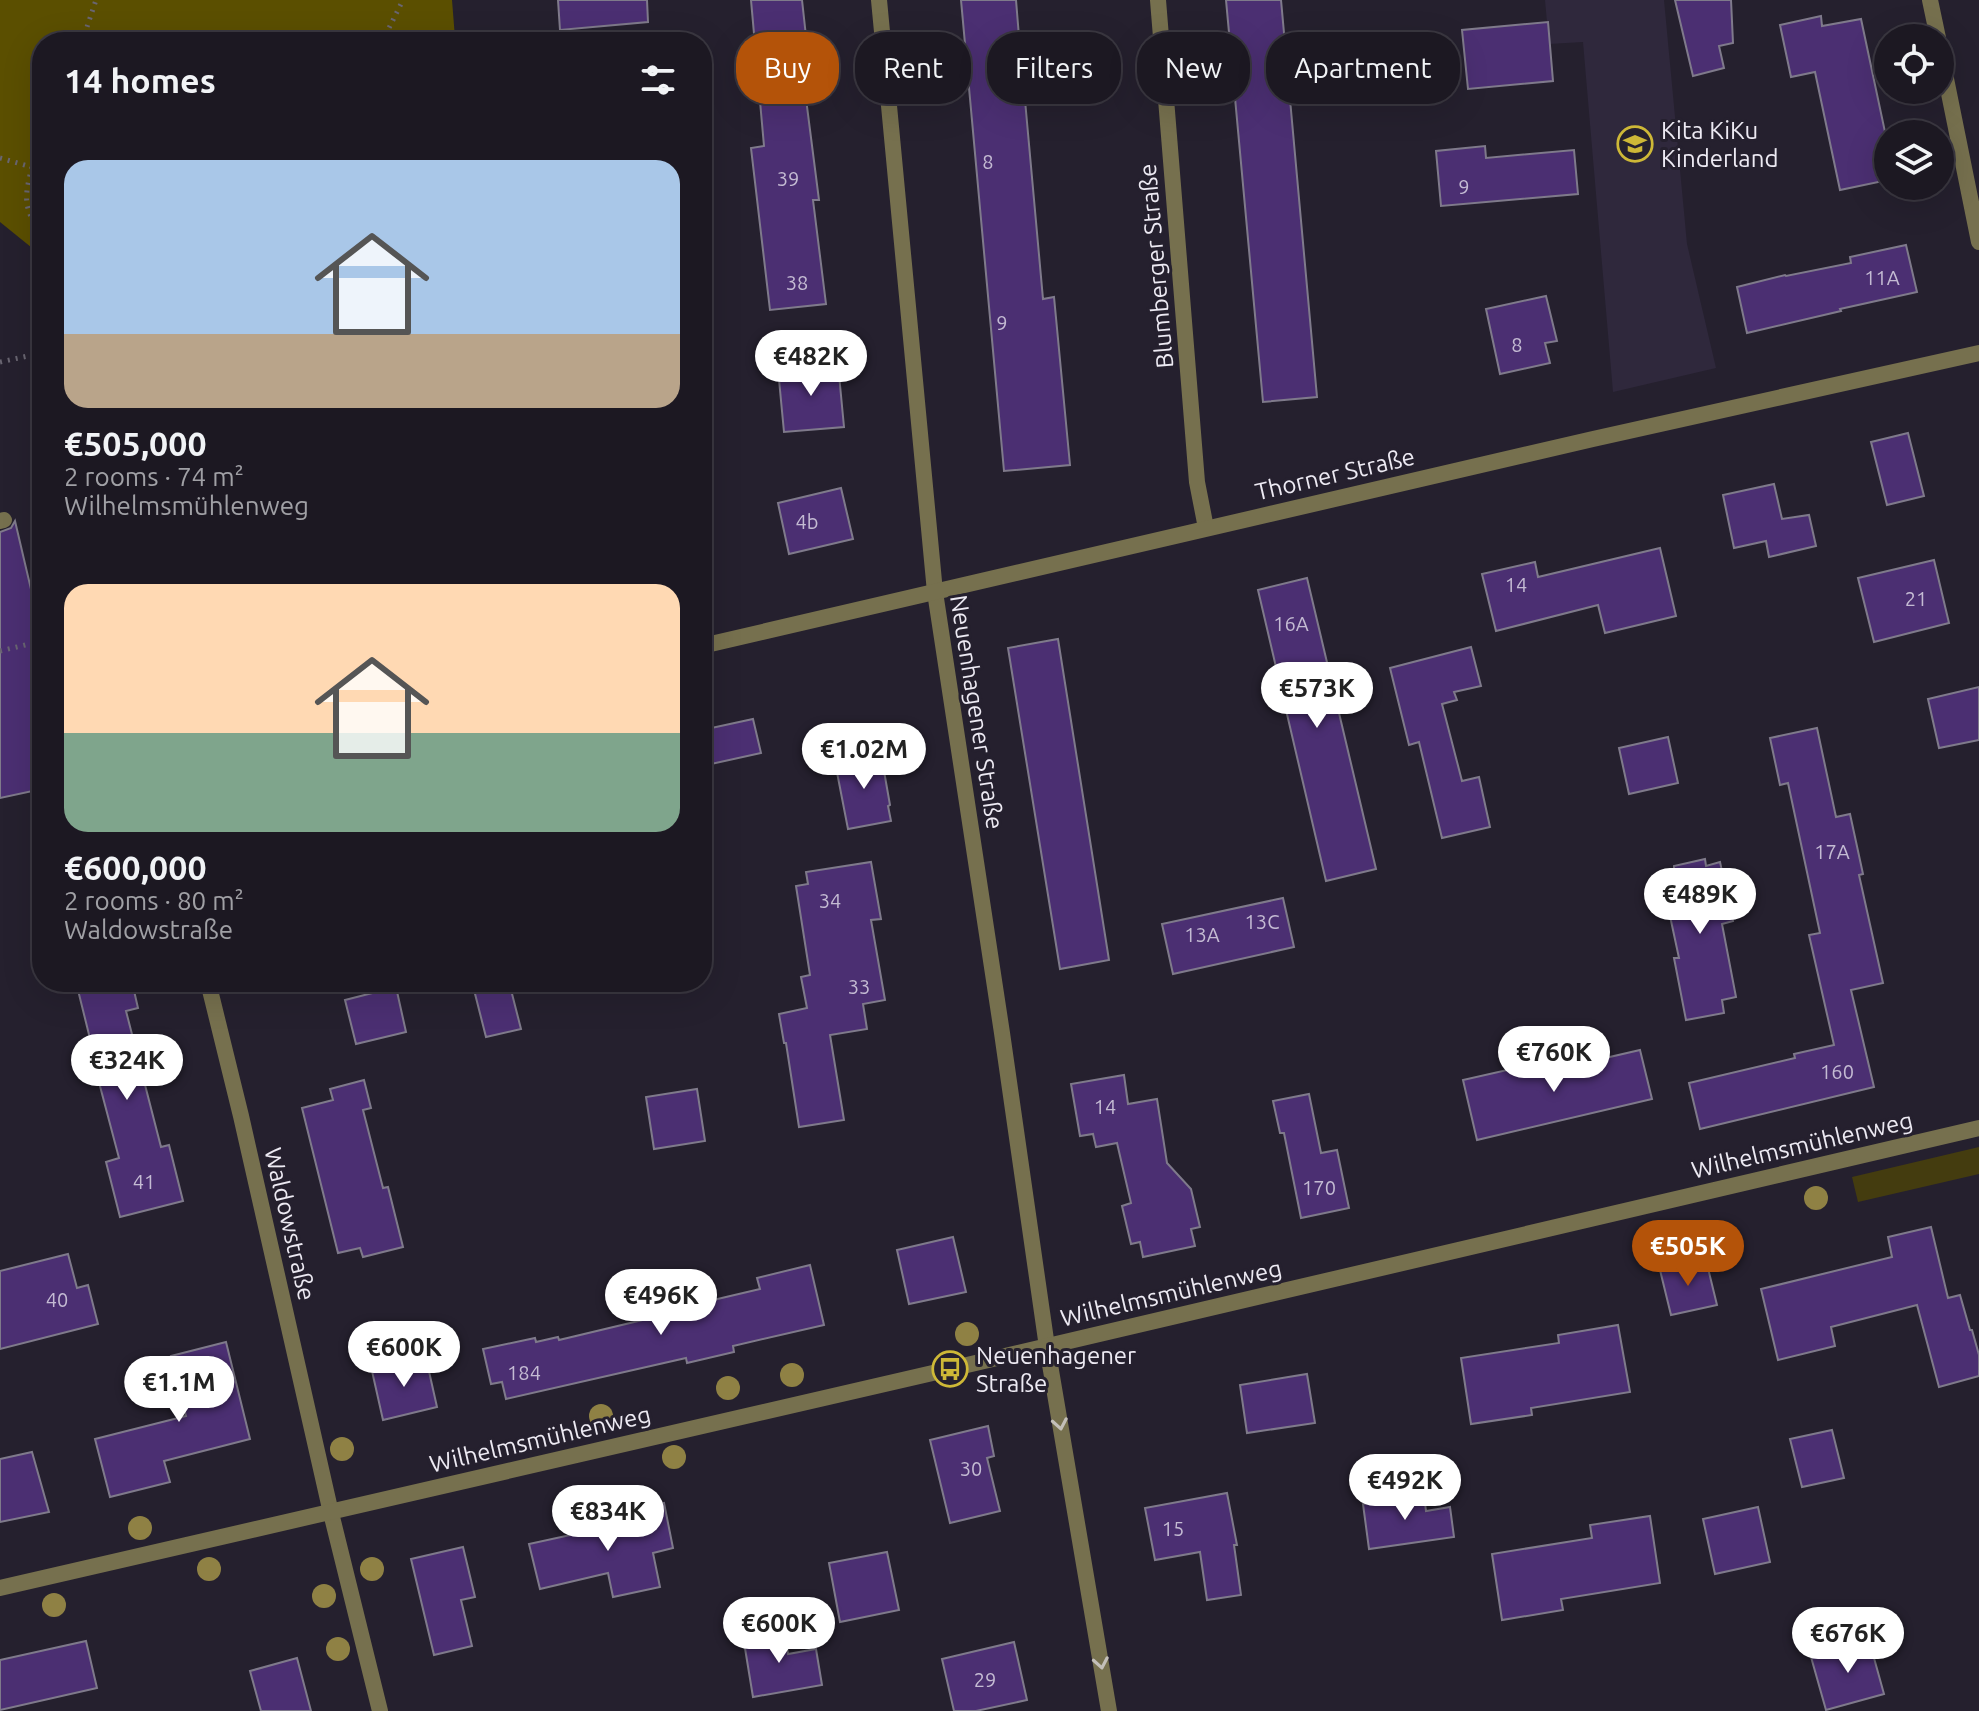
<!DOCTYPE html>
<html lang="en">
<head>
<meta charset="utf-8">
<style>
  :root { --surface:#1c1822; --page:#25212a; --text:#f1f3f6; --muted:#a0a0a5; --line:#3a3740; --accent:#b45309 }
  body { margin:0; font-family:Ubuntu,sans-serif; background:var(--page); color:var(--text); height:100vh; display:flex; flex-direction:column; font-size:30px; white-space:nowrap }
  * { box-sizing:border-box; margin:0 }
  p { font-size:26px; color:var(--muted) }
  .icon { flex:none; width:44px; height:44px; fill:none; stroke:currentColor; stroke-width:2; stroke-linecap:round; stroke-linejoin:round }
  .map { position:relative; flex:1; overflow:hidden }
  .drawer { position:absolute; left:32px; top:32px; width:680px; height:960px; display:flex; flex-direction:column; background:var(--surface); border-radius:32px; box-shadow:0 8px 32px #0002,0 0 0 2px var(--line) }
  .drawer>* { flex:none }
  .hud { position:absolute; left:736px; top:32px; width:760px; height:72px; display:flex; gap:16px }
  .controls { position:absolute; left:1874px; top:24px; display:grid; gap:16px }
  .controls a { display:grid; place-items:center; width:80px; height:80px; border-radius:50%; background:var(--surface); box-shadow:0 8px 32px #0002,0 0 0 2px var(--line); font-size:40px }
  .price { position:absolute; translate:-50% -68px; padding:0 18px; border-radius:28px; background:#fff; color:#222; font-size:26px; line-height:52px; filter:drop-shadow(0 2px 4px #0008) }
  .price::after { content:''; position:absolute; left:50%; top:48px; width:24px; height:18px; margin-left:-12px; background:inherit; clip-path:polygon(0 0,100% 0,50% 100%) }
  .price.current { background:var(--accent); color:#fff }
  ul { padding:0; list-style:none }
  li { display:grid; align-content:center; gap:16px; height:424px; padding:0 32px }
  li span { display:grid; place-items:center; height:248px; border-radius:24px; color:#555 }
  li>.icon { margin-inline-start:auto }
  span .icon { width:144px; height:144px; fill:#fffc; stroke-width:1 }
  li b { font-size:34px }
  h2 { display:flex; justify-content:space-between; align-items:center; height:96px; padding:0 32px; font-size:34px }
  .pill { padding:0 28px; border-radius:32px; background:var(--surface); box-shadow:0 8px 32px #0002,0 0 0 2px var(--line); font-size:28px; line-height:72px }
  .pill.current { background:var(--accent); color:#fff }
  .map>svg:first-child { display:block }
  .built { fill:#2f283c }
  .green { fill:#443c0f }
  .forest { fill:#5b4f00 }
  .building { fill:#4b2f72; stroke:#7f7a8b; stroke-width:2 }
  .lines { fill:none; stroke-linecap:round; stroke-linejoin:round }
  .path { stroke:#696571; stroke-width:5; stroke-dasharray:2 6; stroke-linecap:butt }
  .minor { stroke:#76704e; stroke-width:16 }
  .tertiary { stroke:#76704e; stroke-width:16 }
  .tree { fill:#8f8144 }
  .oneway { stroke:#c3bfb9 }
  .labels { text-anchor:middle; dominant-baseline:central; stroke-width:6; stroke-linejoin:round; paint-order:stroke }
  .number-label { font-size:20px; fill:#c4bbd3 }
  .poi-label { font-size:24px; fill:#edeaf3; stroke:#25202e; text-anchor:start }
  .street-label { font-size:24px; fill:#edeaf3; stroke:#25202e }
</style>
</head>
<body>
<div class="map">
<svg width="1979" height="1711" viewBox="0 0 1979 1711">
  <rect width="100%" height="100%" fill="#25202e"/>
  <polygon class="built" points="1545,0 1664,0 1687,244 1716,368 1613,392 1583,42 1549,44"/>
  <polygon class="green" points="1979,1147 1979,1174 1858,1202 1852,1177"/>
  <polygon class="forest" points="0,0 452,0 455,38 452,42 42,42 42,256 0,222"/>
  <g class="building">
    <polygon points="558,0 647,0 648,22 560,30"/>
    <polygon points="751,0 802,0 812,91 805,91 819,200 813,200 826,304 770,310 751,148 764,146"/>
    <polygon points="961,0 1016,0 1020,49 1030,48 1033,77 1023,78 1043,299 1054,297 1070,465 1004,471"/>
    <polygon points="1226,0 1281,0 1317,397 1263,402"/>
    <polygon points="1675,0 1731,0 1733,43 1719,46 1724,68 1693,76"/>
    <polygon points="1821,16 1822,26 1861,19 1888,146 1888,180 1840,190 1815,72 1791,77 1780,25"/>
    <polygon points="1548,22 1553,81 1468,89 1462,30"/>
    <polygon points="1485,146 1486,158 1574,150 1578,194 1441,206 1436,151"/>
    <polygon points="1906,245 1917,292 1840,309 1841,311 1747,333 1737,287 1785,275 1786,276 1851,263 1850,257"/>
    <polygon points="1546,296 1557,341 1545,343 1550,363 1500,374 1486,309"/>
    <polygon points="838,364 844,427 784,432 778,369"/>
    <polygon points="1908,433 1924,496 1887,505 1871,442"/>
    <polygon points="1774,484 1782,519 1809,515 1816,546 1769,557 1766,541 1734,548 1723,495"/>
    <polygon points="841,488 853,539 789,554 778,503"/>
    <polygon points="15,521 42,636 42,789 0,798 0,532 11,528"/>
    <polygon points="1660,548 1676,616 1605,633 1598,605 1496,631 1482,574 1535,562 1538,577"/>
    <polygon points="1934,560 1949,623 1874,642 1858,578"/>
    <polygon points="1307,578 1376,869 1326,881 1258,590"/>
    <polygon points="1058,639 1109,960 1060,969 1008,648"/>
    <polygon points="1471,647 1481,686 1454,692 1457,700 1442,704 1462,781 1479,777 1490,827 1442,838 1419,742 1409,745 1390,668"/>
    <polygon points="1979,687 1979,740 1939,748 1928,699"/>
    <polygon points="753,719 761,753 702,766 702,730"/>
    <polygon points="1817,728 1836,817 1850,814 1863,874 1859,875 1883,983 1851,990 1874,1087 1700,1129 1689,1083 1795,1058 1794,1054 1834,1045 1809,935 1820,933 1788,783 1780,785 1770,738"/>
    <polygon points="1668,737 1678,783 1629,794 1619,748"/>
    <polygon points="881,754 890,805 888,806 891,821 848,829 835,762"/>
    <polygon points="1705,859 1706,866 1720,862 1733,921 1722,924 1736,997 1722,1000 1724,1013 1686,1020 1674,958 1679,958 1661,874 1674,871 1674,866"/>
    <polygon points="871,862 881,919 871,920 885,1000 863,1004 867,1029 830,1035 844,1120 799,1127 786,1043 784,1043 779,1014 807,1008 801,977 810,975 796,886 808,884 806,872"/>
    <polygon points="1283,898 1294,947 1173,974 1162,924"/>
    <polygon points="76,982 132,982 138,1008 126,1011 161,1147 169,1145 183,1201 120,1217 106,1162 119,1158 96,1071 98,1071"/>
    <polygon points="472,982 509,982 521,1029 486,1037"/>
    <polygon points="396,987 406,1032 356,1044 345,1000"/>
    <polygon points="1640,1050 1652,1099 1477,1140 1463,1080 1534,1064 1536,1074"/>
    <polygon points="1124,1075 1128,1104 1157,1099 1167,1163 1191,1189 1200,1227 1191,1229 1195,1246 1143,1257 1140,1242 1131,1244 1122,1206 1131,1203 1117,1143 1096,1147 1093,1134 1080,1136 1071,1084"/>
    <polygon points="364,1080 371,1108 363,1110 383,1188 388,1187 403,1247 363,1257 360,1248 338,1253 302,1108 333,1100 330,1089"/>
    <polygon points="697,1089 705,1141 654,1149 646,1097"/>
    <polygon points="1309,1094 1321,1153 1337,1150 1349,1208 1301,1218 1284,1133 1280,1133 1273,1101"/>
    <polygon points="1931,1227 1948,1298 1960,1295 1970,1330 1972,1330 1979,1355 1979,1376 1939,1387 1917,1305 1831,1327 1835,1346 1778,1360 1761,1289 1892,1257 1888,1237"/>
    <polygon points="953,1237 966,1292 909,1304 897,1250"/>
    <polygon points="68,1254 77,1288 88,1285 98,1324 0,1349 0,1271"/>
    <polygon points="1706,1260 1717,1305 1671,1315 1660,1270"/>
    <polygon points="810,1265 824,1325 733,1346 734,1352 687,1363 686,1358 506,1399 502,1382 491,1384 483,1349 535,1338 536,1342 558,1337 559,1340 676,1312 675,1309 760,1289 757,1278"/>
    <polygon points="1618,1325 1630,1392 1531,1408 1532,1415 1471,1424 1461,1358 1559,1343 1558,1335"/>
    <polygon points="226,1342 250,1439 164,1461 170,1482 110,1497 95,1439 186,1416 171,1356"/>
    <polygon points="426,1358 437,1407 383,1420 372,1371"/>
    <polygon points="1307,1374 1315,1423 1247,1433 1240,1385"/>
    <polygon points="988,1426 994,1456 987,1458 1000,1511 950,1523 930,1440"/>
    <polygon points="1832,1430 1844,1478 1802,1487 1790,1439"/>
    <polygon points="32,1452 49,1512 0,1522 0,1459"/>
    <polygon points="1227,1493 1237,1545 1234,1545 1241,1595 1207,1600 1200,1552 1155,1560 1145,1508"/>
    <polygon points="1424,1495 1426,1511 1450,1507 1454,1537 1369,1549 1363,1504"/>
    <polygon points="664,1503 673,1548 653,1553 660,1587 613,1597 608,1573 540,1589 529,1544 621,1524 619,1513"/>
    <polygon points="1758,1507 1770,1562 1715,1574 1703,1519"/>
    <polygon points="1650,1516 1660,1583 1561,1599 1563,1610 1502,1620 1492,1554 1592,1538 1590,1525"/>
    <polygon points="463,1547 475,1597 461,1600 472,1646 434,1655 411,1559"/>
    <polygon points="887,1552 899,1610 840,1622 829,1563"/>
    <polygon points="784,1629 788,1654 816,1649 822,1685 753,1697 743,1636"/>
    <polygon points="1869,1640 1884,1694 1826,1710 1811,1657"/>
    <polygon points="86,1641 97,1688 0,1710 0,1660"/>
    <polygon points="1014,1642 1027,1700 976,1711 954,1711 942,1659"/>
    <polygon points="297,1658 311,1711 261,1711 250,1671"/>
  </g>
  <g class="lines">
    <g class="path">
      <polyline points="82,42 96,0"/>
      <polyline points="382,42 403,0"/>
      <polyline points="0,158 42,170"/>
      <path d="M32 167C24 198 23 208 42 235"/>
      <polyline points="0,362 42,353"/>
      <polyline points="0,651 42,641"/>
    </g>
    <g class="minor">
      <polyline points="879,0 935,592 1002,1033 1047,1347 1109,1711"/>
      <polyline points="1158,0 1197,482 1206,528"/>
      <polyline points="1930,0 1938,38"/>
      <polyline points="1940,49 1979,242"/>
      <polyline points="0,521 4,520"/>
      <polyline points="702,646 1593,439 1979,353"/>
      <polyline points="208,982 241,1116 331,1513 380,1711"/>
    </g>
    <polyline class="tertiary" points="0,1588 950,1369 1979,1128"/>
  </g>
  <g class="tree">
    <circle cx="1816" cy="1198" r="12"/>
    <circle cx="967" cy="1334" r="12"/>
    <circle cx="792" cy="1375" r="12"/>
    <circle cx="728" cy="1388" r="12"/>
    <circle cx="601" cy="1416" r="12"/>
    <circle cx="342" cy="1449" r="12"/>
    <circle cx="674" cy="1457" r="12"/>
    <circle cx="140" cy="1528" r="12"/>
    <circle cx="209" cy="1569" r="12"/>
    <circle cx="372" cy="1569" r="12"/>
    <circle cx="324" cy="1596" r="12"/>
    <circle cx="54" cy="1605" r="12"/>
    <circle cx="338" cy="1649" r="12"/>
  </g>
  <defs><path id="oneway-chevron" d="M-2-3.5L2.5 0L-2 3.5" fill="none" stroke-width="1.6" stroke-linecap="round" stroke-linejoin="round" transform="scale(2)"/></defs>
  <g class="oneway">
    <use href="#oneway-chevron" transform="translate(1060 1424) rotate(80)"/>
    <use href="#oneway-chevron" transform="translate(1101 1663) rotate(80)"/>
  </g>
  <defs>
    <symbol id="school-ring" viewBox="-11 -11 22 22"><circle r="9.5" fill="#25202e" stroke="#ceb837" stroke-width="1.5"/><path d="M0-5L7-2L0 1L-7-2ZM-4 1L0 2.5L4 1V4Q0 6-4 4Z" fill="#ceb837"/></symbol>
    <symbol id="bus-ring" viewBox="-11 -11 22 22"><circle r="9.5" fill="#25202e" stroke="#ceb837" stroke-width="1.5"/><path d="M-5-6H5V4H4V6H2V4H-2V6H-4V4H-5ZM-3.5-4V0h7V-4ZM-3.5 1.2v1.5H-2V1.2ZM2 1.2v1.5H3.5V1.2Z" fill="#ceb837"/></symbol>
  </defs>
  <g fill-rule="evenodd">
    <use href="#school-ring" x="1615" y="124" width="40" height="40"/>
    <use href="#bus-ring" x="930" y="1349" width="40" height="40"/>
  </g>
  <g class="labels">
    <g class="number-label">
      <text x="988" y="161">8</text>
      <text x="788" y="178">39</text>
      <text x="1464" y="186">9</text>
      <text x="1882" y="277">11A</text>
      <text x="797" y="282">38</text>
      <text x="1002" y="322">9</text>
      <text x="1517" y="344">8</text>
      <text x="807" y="521">4b</text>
      <text x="1516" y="584">14</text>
      <text x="1916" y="598">21</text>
      <text x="1291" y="623">16A</text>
      <text x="1832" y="851">17A</text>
      <text x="830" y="900">34</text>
      <text x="1262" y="921">13C</text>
      <text x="1202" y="934">13A</text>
      <text x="859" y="986">33</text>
      <text x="1837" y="1071">160</text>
      <text x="1105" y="1106">14</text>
      <text x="144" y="1181">41</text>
      <text x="1319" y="1187">170</text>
      <text x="57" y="1299">40</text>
      <text x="524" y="1372">184</text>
      <text x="971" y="1468">30</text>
      <text x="1173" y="1528">15</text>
      <text x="985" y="1679">29</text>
    </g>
    <g class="poi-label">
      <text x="1661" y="130">Kita KiKu<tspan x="1661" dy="28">Kinderland</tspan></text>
      <text x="976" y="1355">Neuenhagener<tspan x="976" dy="28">Straße</tspan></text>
    </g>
    <g class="street-label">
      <text transform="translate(1156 266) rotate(-95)">Blumberger Straße</text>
      <text transform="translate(1335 474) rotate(-13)">Thorner Straße</text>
      <text transform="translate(977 712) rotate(81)">Neuenhagener Straße</text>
      <text transform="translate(1802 1145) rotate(-13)">Wilhelmsmühlenweg</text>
      <text transform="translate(290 1224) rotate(77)">Waldowstraße</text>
      <text transform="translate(1171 1293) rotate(-13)">Wilhelmsmühlenweg</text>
      <text transform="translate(540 1439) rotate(-13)">Wilhelmsmühlenweg</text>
    </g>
  </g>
</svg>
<div class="controls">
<a><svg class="icon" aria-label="locate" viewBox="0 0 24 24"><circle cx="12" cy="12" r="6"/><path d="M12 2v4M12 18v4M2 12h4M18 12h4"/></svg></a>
<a><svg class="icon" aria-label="layers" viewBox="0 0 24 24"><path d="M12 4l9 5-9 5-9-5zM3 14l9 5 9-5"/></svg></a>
</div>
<b class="price" style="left:811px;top:398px">€482K</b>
<b class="price" style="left:1317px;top:730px">€573K</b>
<b class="price" style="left:864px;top:791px">€1.02M</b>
<b class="price" style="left:1700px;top:936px">€489K</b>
<b class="price" style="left:1554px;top:1094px">€760K</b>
<b class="price" style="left:127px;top:1102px">€324K</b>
<b class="price current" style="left:1688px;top:1288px">€505K</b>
<b class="price" style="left:661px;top:1337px">€496K</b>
<b class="price" style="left:404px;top:1389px">€600K</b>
<b class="price" style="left:179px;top:1424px">€1.1M</b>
<b class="price" style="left:1405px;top:1522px">€492K</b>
<b class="price" style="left:608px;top:1553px">€834K</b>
<b class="price" style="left:779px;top:1665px">€600K</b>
<b class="price" style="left:1848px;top:1675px">€676K</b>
<div class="hud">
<a class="pill current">Buy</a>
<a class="pill">Rent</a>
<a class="pill">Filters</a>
<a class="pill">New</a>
<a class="pill">Apartment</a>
</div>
<section class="drawer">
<h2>14 homes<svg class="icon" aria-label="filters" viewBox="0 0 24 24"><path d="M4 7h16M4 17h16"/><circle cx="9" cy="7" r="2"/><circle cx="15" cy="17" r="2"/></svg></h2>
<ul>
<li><span style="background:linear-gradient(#a9c7e8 70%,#b9a48a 0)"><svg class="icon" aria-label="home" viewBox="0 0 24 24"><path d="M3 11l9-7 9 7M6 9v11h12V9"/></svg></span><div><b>€505,000</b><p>2 rooms · 74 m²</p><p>Wilhelmsmühlenweg</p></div></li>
<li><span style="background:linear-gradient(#ffd9b3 60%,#7fa58c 0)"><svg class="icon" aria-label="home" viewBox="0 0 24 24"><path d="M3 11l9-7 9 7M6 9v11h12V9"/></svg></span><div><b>€600,000</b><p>2 rooms · 80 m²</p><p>Waldowstraße</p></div></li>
</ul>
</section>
</div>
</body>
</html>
